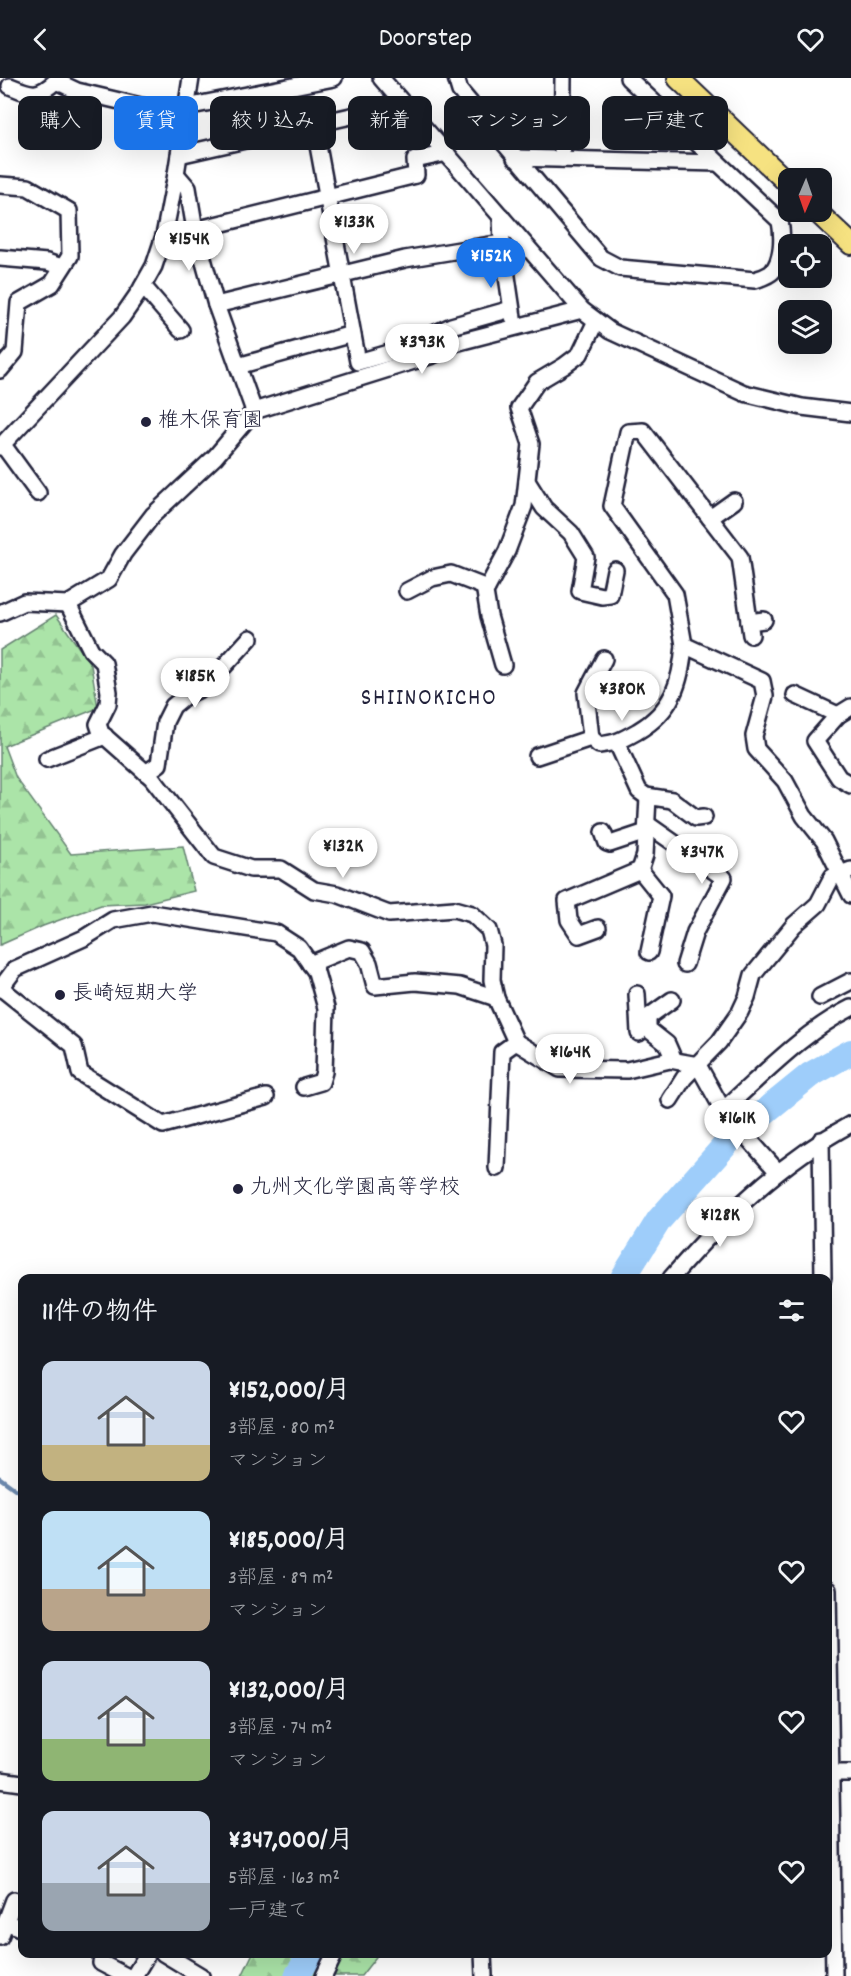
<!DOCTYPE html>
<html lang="ja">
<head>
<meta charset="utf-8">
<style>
  :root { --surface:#171b24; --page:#242831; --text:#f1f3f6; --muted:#9ea1a6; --accent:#1a73e8 }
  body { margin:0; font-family:Dekko,"Klee One",sans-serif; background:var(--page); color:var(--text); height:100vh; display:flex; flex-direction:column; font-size:22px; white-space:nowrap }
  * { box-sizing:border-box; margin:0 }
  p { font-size:20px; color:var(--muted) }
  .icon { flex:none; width:33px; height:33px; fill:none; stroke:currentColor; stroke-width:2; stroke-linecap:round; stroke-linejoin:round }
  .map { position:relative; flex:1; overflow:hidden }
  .drawer { position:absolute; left:18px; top:1196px; width:814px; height:684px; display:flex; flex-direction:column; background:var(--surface); border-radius:12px; box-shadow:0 6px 24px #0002 }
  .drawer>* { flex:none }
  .hud { position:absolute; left:18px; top:18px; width:816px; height:54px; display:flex; gap:12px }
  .needle { width:39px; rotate:182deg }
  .controls { position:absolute; left:778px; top:90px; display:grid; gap:12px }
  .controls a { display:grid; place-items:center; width:54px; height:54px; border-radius:12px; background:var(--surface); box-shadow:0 6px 24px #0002; font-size:30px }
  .price { position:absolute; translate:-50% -51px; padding:0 14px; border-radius:21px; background:#fff; color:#222; font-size:20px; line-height:39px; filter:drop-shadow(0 2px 3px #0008) }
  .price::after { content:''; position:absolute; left:50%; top:36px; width:18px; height:14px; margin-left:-9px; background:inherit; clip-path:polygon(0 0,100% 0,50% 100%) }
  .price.selected { background:var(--accent); color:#fff }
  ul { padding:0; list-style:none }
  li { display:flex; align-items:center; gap:18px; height:150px; padding:0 24px }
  li span { display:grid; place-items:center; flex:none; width:168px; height:120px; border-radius:12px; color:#555 }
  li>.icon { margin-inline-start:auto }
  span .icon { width:72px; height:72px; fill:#fffc; stroke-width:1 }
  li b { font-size:26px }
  h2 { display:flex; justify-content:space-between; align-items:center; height:72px; padding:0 24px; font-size:26px }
  .chip { padding:0 21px; border-radius:12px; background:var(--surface); box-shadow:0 6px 24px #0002; font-size:21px; line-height:54px }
  .chip.selected { background:var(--accent); color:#fff }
  header { display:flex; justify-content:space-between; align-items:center; height:78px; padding:0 24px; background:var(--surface); font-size:27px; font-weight:600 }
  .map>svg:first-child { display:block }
  .forest { fill:url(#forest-firs); stroke:#668372; stroke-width:1.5 }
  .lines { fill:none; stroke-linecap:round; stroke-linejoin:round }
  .stream { stroke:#6c89ae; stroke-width:4.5 }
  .river { stroke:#9ecdfa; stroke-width:26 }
  .minor-casing { stroke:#22223b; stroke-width:20 }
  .major-casing { stroke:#22223b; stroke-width:24 }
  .minor { stroke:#fff; stroke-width:15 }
  .major { stroke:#f6e281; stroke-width:20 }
  .poi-dot { fill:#22223b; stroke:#fff; stroke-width:2 }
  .labels { text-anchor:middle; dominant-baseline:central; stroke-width:5; stroke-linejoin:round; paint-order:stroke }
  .poi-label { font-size:21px; fill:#22223b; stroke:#fff; text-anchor:start }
  .quarter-label { font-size:24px; letter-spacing:1.5px; fill:#22223b; stroke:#fff }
</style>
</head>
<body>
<header><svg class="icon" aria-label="back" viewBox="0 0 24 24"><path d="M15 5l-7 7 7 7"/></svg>Doorstep<svg class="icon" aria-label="heart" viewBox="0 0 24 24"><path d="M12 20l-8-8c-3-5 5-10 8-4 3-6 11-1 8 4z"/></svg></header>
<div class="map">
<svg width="851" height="1898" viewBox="0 0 851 1898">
  <defs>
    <pattern id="forest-firs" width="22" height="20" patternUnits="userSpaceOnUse" patternTransform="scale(1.5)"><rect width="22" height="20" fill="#abe4a8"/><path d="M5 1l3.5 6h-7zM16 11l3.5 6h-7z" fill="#93c392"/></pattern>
  </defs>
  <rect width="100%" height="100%" fill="#fff"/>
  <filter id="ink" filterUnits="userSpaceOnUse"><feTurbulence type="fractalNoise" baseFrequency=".0167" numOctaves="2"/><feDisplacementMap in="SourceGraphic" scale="12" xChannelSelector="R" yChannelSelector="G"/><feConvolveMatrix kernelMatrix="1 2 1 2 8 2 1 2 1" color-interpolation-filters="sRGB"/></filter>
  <g filter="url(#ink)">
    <g class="forest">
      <polygon points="56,537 91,587 98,630 4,668 16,700 71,776 183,768 194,813 145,825 101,827 43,848 0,867 0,572"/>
      <polygon points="253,1875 379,1875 361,1898 242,1898"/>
    </g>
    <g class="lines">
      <polyline class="stream" points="0,1400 22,1416"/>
      <g class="river">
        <polyline points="623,1200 659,1142 729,1063 810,997 851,974"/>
        <polyline points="297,1898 311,1875"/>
      </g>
      <defs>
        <g id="minor">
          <polyline points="381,0 582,232 610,253 744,315 802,329 851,335"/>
          <path d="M456 0 460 13 601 180 620 190 755 202C760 200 768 198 772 194 783 181 783 159 780 143L628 0"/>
          <path d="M10 8C32 17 37 20 56 3L77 13 145 29"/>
          <polyline points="133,33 186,29 334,0"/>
          <polyline points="314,46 358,284 396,273 451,248 511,231"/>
          <polyline points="179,77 404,26"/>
          <polyline points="515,80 718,85"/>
          <polyline points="562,81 563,0"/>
          <polyline points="176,96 188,110 195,152 216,227 254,333"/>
          <polyline points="0,107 28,109 69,133 70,178 52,206 19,225 15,274 0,292"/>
          <polyline points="195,152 416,97 415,82 447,75"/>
          <polyline points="502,165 513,239"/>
          <polyline points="0,180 47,184 62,189"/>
          <polyline points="143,208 181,252"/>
          <polyline points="216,227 405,181 502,165 501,138"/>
          <polyline points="238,288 352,256"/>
          <polyline points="3,367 38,415"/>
          <polyline points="0,369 122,239 140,213 154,188 164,158 176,96 191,0"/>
          <polyline points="527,403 544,430 571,455 586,479 580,513 602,518 610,517 615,492"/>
          <polyline points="710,440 734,423"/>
          <polyline points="407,513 432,500 451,496 487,510"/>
          <polyline points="68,526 91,572 104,585 109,614 108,626 98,646 101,655 152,700 214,779 251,791 281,791 314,812 337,816 389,836 454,831 472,836 489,852 493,867 492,902 496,920 516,964"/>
          <polyline points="0,535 24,524 68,526 109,501 123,476 153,437 215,379 254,333 433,277 455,265 582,232"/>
          <polyline points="749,544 764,542"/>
          <polyline points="751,557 740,479 643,353 628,354 612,428 675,516 684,567 762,603 765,618 754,658 756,671 785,703 804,738 824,763 851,817"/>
          <polyline points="503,587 489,538 485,514 507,473 524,428 531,366 519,330 537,304 564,288 580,276 596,243"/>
          <polyline points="795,617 838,637"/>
          <polyline points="851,629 838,637 815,663 839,700 851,707"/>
          <polyline points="591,660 586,615 604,581"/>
          <polyline points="617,665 639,713 646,718 672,722 696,740 704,739"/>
          <path d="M537 678 591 660 599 667C617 665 622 662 638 653 672 633 681 605 684 567"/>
          <polyline points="47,681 105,658"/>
          <polyline points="146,695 159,686 165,644 173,628 185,618 206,608 250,560"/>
          <polyline points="647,746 724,800 695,854 685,886"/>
          <polyline points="603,754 607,765 610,766 646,754"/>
          <polyline points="640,792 661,818 649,874"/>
          <polyline points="598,850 579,857 569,842 567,823 640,792 645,777 648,719"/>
          <polyline points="310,886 349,870 362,873 369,885 375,908 415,904 460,908 496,920"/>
          <polyline points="1,910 74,968 80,995 163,1047 266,1019"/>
          <polyline points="0,911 15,891 84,860 113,842 152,835 276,855 299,870 316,894 326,930 324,994 321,1004 304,1009"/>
          <polyline points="637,916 639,955"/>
          <polyline points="820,919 851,903"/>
          <polyline points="672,922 648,939 648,951 667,966 674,982"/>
          <polyline points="670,1022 684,1000 719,964 740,934 747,919 753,897 794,847 818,826 832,799 851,792"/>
          <path d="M723 1032C763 997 803 954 851 930"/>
          <polyline points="821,1062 823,1200"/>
          <polyline points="497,1090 502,974 516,964 560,991 627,992 670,982 698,987 723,1032 778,1094"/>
          <path d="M671 1200C723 1140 780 1084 851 1046"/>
          <polyline points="828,1512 834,1898"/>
          <polyline points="828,1695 851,1695"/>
          <polyline points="0,1702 22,1705"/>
          <polyline points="6,1844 22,1851"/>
          <polyline points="0,1859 14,1822"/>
          <polyline points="163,1875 201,1898"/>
          <polyline points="483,1875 484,1898"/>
          <polyline points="101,1885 126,1898"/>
          <polyline points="134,1898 148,1875"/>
          <polyline points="324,1898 335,1875"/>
        </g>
        <g id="major">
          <polyline points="678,0 789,106"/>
          <polyline points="817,134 851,166"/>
        </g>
      </defs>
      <use href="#minor" class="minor-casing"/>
      <use href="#major" class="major-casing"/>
      <use href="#minor" class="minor"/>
      <use href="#major" class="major"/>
    </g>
  </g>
  <g class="poi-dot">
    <circle cx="146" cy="344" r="6"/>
    <circle cx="60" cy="917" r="6"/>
    <circle cx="238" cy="1111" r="6"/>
  </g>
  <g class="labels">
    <g class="poi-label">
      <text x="158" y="344">椎木保育園</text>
      <text x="72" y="917">長崎短期大学</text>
      <text x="250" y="1111">九州文化学園高等学校</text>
    </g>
    <g class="quarter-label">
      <text x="429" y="621">SHIINOKICHO</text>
    </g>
  </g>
</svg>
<div class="controls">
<a><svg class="needle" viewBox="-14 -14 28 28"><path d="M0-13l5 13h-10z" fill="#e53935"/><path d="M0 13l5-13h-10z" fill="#9ea1a6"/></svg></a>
<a><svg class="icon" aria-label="locate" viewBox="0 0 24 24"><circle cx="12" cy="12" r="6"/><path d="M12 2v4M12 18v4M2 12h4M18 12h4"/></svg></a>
<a><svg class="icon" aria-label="layers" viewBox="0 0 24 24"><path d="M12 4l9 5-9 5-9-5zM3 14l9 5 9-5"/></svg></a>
</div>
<b class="price" style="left:354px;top:177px">¥133K</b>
<b class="price" style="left:189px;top:194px">¥154K</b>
<b class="price selected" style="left:491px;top:211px">¥152K</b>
<b class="price" style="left:422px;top:297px">¥393K</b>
<b class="price" style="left:195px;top:631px">¥185K</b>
<b class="price" style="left:622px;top:644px">¥380K</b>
<b class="price" style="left:343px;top:801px">¥132K</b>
<b class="price" style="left:702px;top:807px">¥347K</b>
<b class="price" style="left:570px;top:1007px">¥164K</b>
<b class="price" style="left:737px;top:1073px">¥161K</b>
<b class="price" style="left:720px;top:1170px">¥128K</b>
<div class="hud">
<a class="chip">購入</a>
<a class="chip selected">賃貸</a>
<a class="chip">絞り込み</a>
<a class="chip">新着</a>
<a class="chip">マンション</a>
<a class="chip">一戸建て</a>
</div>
<section class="drawer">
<h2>11件の物件<svg class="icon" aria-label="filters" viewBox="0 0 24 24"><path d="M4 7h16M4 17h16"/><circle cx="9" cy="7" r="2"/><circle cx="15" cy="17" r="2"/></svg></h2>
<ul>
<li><span style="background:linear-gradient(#c9d6e8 70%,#c2b280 0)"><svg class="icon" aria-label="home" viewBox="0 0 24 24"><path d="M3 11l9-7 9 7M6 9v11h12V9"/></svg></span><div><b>¥152,000/月</b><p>3部屋 · 80 m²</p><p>マンション</p></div><svg class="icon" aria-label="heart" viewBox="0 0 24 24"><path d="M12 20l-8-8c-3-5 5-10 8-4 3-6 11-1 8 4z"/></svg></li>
<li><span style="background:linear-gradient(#bfe0f5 65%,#b9a48a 0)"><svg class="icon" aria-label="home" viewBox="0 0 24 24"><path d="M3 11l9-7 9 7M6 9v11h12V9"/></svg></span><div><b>¥185,000/月</b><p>3部屋 · 89 m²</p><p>マンション</p></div><svg class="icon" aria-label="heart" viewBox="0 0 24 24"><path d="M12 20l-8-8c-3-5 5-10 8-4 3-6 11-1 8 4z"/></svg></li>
<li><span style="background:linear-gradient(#c9d6e8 65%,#8fb573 0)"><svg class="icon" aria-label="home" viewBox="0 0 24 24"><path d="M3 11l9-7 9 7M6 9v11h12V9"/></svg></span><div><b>¥132,000/月</b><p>3部屋 · 74 m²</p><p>マンション</p></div><svg class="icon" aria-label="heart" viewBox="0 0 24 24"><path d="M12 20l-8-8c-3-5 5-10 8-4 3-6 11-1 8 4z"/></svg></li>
<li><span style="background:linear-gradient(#c9d6e8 60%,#9aa5b1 0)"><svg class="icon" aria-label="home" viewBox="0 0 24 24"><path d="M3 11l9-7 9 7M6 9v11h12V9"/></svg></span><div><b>¥347,000/月</b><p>5部屋 · 163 m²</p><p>一戸建て</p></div><svg class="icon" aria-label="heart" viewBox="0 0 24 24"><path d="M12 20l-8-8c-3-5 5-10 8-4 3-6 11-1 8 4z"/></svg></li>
</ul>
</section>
</div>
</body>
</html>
